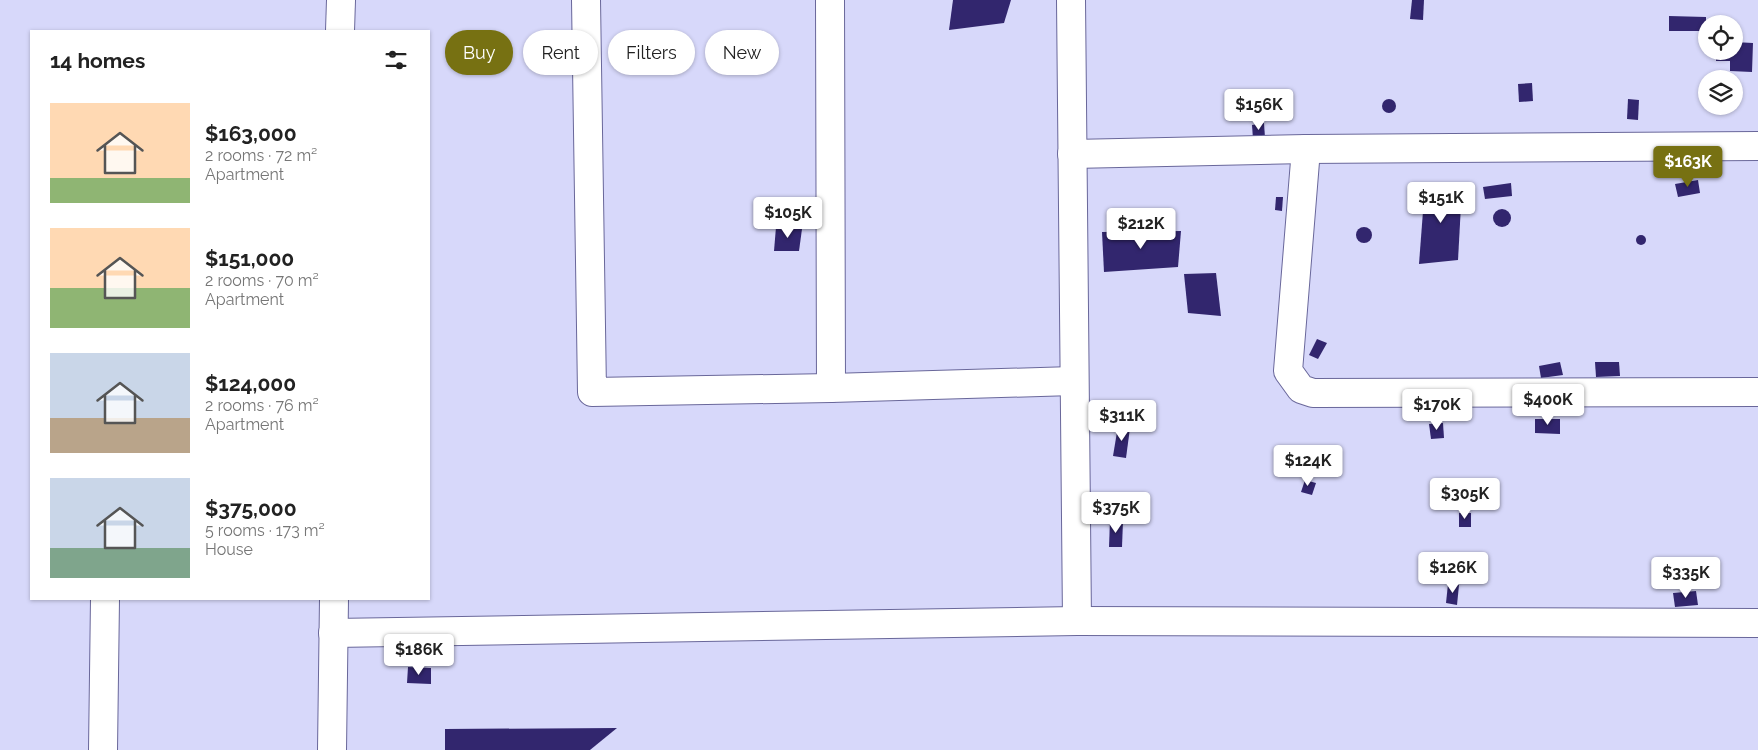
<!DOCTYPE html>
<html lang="en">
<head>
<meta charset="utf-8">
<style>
  :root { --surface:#fff; --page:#f6f6f6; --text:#222; --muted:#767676; --accent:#777112 }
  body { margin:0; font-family:Raleway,sans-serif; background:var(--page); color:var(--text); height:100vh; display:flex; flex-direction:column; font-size:19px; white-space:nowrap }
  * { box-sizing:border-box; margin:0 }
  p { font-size:16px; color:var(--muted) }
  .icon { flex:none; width:28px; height:28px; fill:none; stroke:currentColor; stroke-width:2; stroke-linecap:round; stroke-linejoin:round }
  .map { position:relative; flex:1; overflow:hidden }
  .details { position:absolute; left:30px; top:30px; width:400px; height:570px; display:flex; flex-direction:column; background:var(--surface); border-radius:0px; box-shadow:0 1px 4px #0004 }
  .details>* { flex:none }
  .hud { position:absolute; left:445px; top:30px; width:475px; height:45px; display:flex; gap:10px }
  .buttons { position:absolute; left:1698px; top:15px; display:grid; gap:10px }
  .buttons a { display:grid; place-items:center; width:45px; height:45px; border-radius:50%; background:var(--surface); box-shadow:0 1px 4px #0004; font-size:25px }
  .price { position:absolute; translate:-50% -42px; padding:0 11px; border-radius:5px; background:#fff; color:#222; font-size:16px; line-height:32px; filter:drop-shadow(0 1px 2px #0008) }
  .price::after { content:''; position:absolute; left:50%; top:30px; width:15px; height:11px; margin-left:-8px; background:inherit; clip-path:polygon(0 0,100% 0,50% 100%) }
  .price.current { background:var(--accent); color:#fff }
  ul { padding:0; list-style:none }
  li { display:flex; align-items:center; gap:15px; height:125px; padding:0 20px }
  li span { display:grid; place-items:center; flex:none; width:140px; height:100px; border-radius:0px; color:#555 }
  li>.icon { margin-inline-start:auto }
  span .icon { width:60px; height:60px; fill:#fffc; stroke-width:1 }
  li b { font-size:21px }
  h2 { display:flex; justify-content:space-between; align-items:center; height:60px; padding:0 20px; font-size:21px }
  .pill { padding:0 18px; border-radius:22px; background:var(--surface); box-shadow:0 1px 4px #0004; font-size:18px; line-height:45px }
  .pill.current { background:var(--accent); color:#fff }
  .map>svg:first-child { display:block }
  .building { fill:#32266e }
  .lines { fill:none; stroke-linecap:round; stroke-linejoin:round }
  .minor-casing { stroke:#69679a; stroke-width:30 }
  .minor { stroke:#fff; stroke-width:28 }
</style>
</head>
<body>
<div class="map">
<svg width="1758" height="750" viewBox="0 0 1758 750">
  <rect width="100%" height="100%" fill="#d7d8fa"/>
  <g class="building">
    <polygon points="953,0 1011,0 1004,23 949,30"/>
    <polygon points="1412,0 1424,0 1423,20 1410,19"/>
    <polygon points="1669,16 1706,17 1706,31 1669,31"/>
    <polygon points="1734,42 1753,43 1752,72 1730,71 1730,61 1716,61 1716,51 1734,51"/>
    <polygon points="1532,83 1533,101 1519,102 1518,84"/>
    <polygon points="1628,99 1639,100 1638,120 1627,119"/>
    <circle cx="1389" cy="106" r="7"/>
    <polygon points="1264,123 1265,138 1253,139 1252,125"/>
    <polygon points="1698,180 1700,193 1678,197 1675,184"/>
    <polygon points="1511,183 1512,196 1485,199 1483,187"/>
    <polygon points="1425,185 1462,187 1458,260 1419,264"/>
    <polygon points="1276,197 1283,197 1282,211 1275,210"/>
    <circle cx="1502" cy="218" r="9"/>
    <polygon points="776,227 802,229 799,251 774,251"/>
    <circle cx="1364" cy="235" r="8"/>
    <polygon points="1181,231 1178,267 1104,272 1102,232"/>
    <circle cx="1641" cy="240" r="5"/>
    <polygon points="1216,273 1221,316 1188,313 1184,274"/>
    <polygon points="1317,339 1327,343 1318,359 1309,355"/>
    <polygon points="1560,362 1563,375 1541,378 1539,366"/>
    <polygon points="1595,362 1619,362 1620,376 1596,377"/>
    <polygon points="1535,419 1560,419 1560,434 1535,433"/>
    <polygon points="1443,423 1444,438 1431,439 1429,424"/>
    <polygon points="1118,426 1130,428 1126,458 1113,456"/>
    <polygon points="1305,480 1316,483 1312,495 1301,492"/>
    <rect x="1459" y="513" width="12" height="14"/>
    <polygon points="1110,520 1123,521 1122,547 1109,547"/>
    <polygon points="1448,584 1459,585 1457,605 1446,603"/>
    <polygon points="1696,591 1698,605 1675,607 1673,593"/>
    <polygon points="408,667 431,668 431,684 407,683"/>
    <polygon points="617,728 590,750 445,750 445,729"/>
  </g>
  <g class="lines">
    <defs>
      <g id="minor">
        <polyline points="586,0 592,392 831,388 1073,381"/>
        <polyline points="830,0 831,388"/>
        <polyline points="1071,0 1077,621"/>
        <polyline points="340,31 341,0"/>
        <polyline points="1306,149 1288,371 1301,389 1313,393 1758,392"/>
        <polyline points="1072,154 1306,149 1758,146"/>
        <polyline points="333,633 1077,621 1758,623"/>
        <polyline points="103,750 105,599"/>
        <polyline points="332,750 334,599"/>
      </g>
    </defs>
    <use href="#minor" class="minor-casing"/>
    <use href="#minor" class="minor"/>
  </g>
</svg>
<div class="buttons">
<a><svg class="icon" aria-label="locate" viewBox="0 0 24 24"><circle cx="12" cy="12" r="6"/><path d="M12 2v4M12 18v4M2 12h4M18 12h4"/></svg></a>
<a><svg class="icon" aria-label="layers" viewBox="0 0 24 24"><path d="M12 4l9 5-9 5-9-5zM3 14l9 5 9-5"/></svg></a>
</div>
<b class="price" style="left:1259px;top:131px">$156K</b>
<b class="price current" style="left:1688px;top:188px">$163K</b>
<b class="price" style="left:1441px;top:224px">$151K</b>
<b class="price" style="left:788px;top:239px">$105K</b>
<b class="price" style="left:1141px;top:250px">$212K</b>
<b class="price" style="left:1548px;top:426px">$400K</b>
<b class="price" style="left:1437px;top:431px">$170K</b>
<b class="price" style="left:1122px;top:442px">$311K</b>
<b class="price" style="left:1308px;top:487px">$124K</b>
<b class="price" style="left:1465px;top:520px">$305K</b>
<b class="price" style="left:1116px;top:534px">$375K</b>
<b class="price" style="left:1453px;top:594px">$126K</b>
<b class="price" style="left:1686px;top:599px">$335K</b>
<b class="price" style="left:419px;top:676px">$186K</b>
<div class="hud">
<a class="pill current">Buy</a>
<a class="pill">Rent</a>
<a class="pill">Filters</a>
<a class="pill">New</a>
</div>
<section class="details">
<h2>14 homes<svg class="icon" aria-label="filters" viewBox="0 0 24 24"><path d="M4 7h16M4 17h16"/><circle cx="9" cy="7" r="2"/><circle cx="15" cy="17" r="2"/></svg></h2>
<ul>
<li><span style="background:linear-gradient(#ffd9b3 75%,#8fb573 0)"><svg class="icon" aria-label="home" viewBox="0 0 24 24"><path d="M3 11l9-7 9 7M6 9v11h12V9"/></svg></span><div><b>$163,000</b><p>2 rooms · 72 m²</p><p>Apartment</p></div></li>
<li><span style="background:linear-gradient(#ffd9b3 60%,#8fb573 0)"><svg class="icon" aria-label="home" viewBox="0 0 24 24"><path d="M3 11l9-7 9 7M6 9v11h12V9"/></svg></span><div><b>$151,000</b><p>2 rooms · 70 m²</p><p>Apartment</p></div></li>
<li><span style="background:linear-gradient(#c9d6e8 65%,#b9a48a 0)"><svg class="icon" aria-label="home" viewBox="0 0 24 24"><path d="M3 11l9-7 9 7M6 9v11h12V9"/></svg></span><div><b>$124,000</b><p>2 rooms · 76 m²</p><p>Apartment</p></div></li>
<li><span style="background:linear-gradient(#c9d6e8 70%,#7fa58c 0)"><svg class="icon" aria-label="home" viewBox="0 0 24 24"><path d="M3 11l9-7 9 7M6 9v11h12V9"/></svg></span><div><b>$375,000</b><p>5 rooms · 173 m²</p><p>House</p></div></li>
</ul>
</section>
</div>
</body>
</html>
